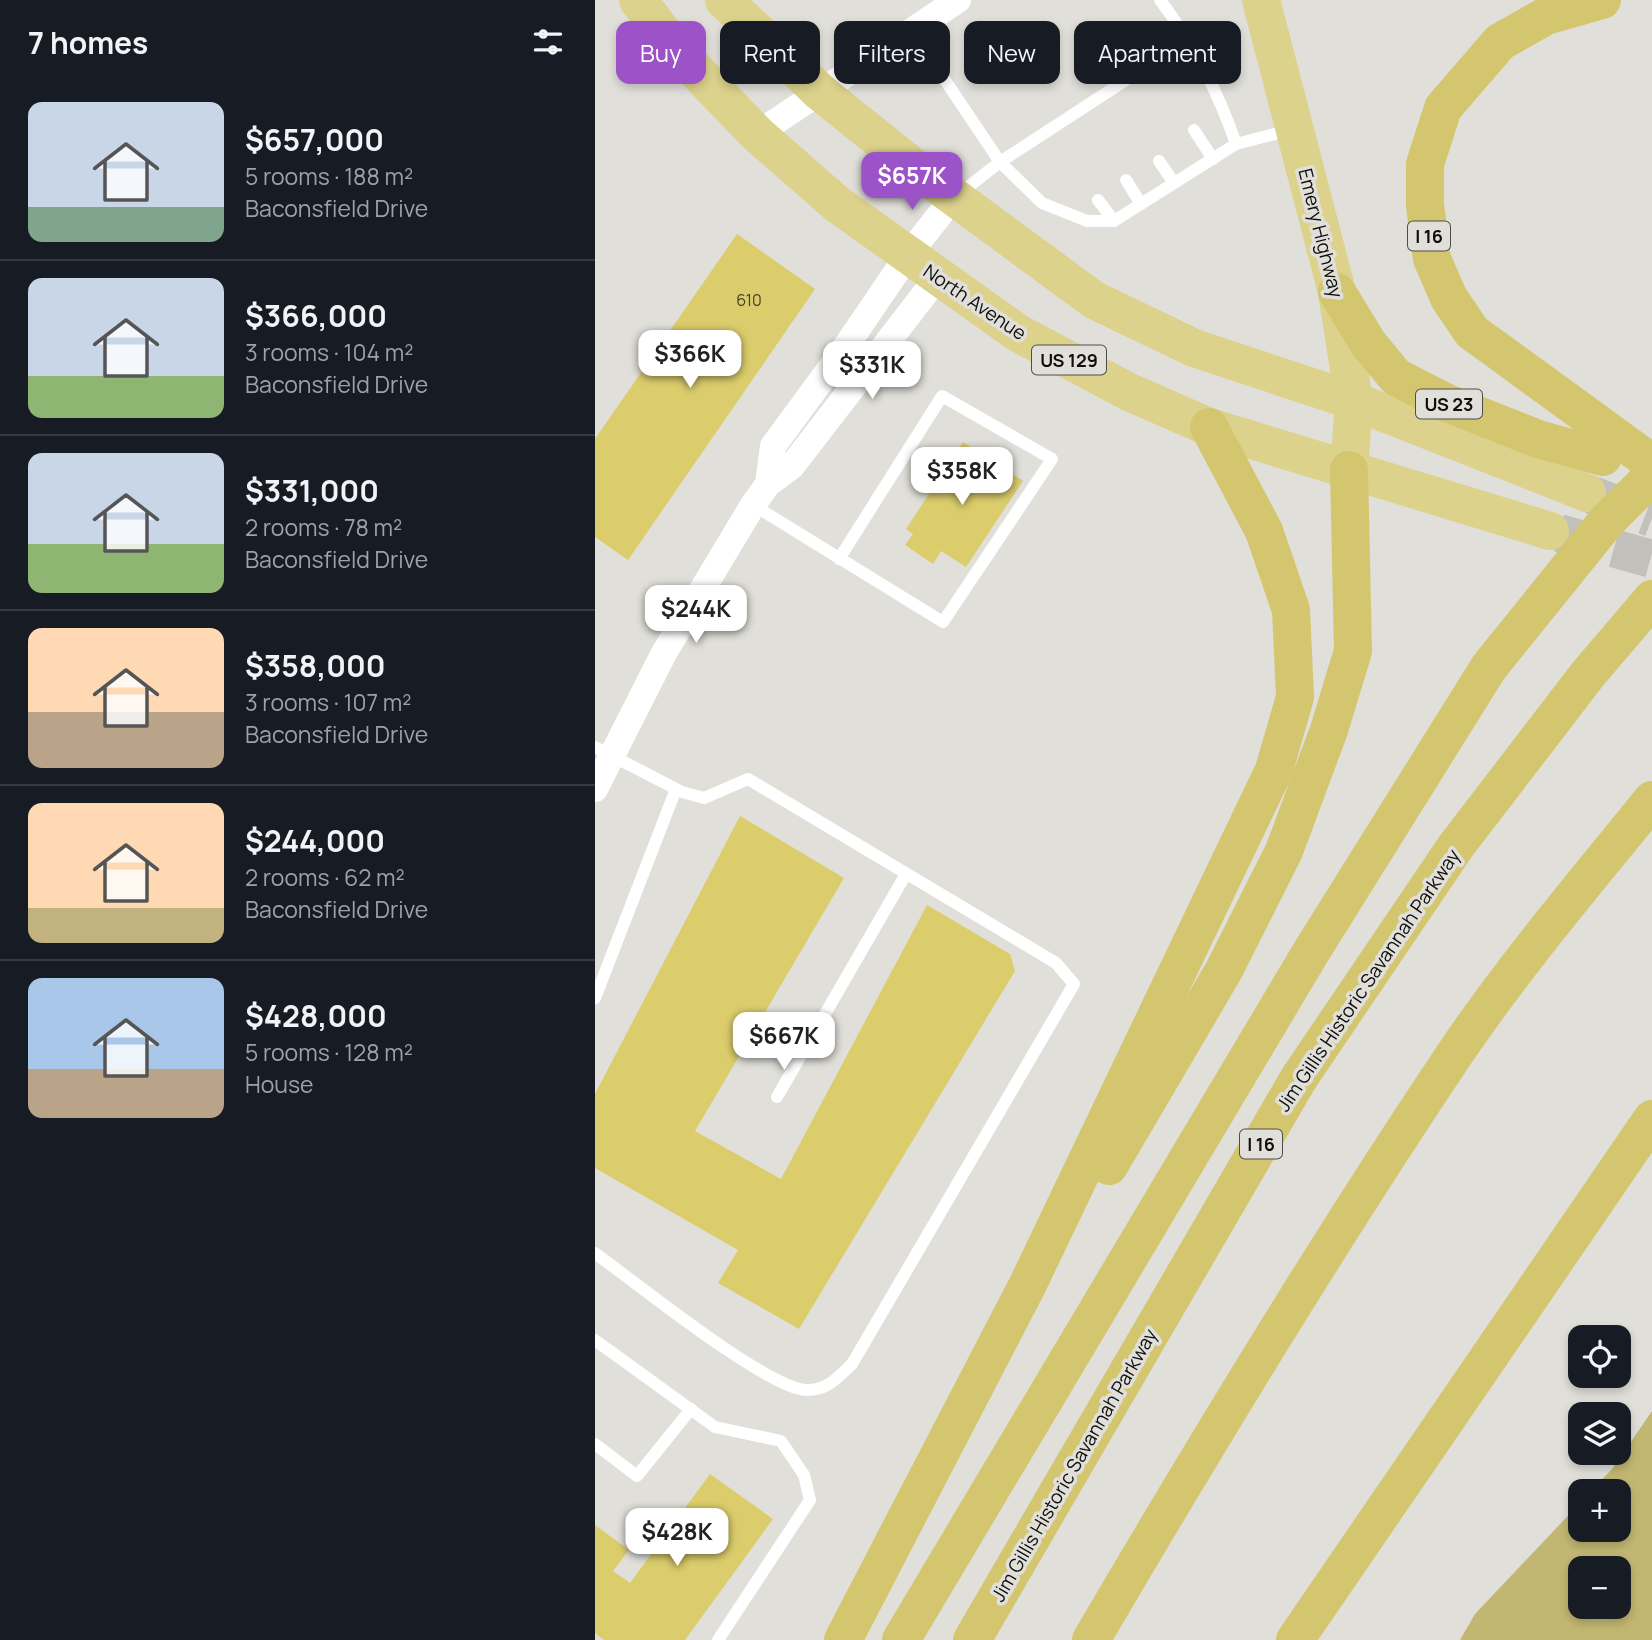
<!DOCTYPE html>
<html lang="en">
<head>
<meta charset="utf-8">
<style>
  :root { --surface:#171b24; --page:#20242c; --text:#f1f3f6; --muted:#9ea1a6; --line:#363941; --accent:#9b53c7 }
  body { margin:0; font-family:Manrope,sans-serif; background:var(--page); color:var(--text); height:100vh; display:flex; flex-direction:column; font-size:26px; white-space:nowrap }
  * { box-sizing:border-box; margin:0 }
  p { font-size:23px; color:var(--muted) }
  .icon { flex:none; width:38px; height:38px; fill:none; stroke:currentColor; stroke-width:2; stroke-linecap:round; stroke-linejoin:round }
  .map { position:relative; flex:1; overflow:hidden }
  .panel { display:flex; flex-direction:column; background:var(--surface); width:595px }
  .panel>* { flex:none }
  .hud { position:absolute; left:21px; top:21px; width:665px; height:63px; display:flex; gap:14px }
  .buttons { position:absolute; left:973px; top:1325px; display:grid; gap:14px }
  .buttons a { display:grid; place-items:center; width:63px; height:63px; border-radius:14px; background:var(--surface); box-shadow:0 4px 10px #0003; font-size:35px }
  .price { position:absolute; translate:-50% -60px; padding:0 16px; border-radius:14px; background:#fff; color:#222; font-size:23px; line-height:46px; filter:drop-shadow(0 2px 4px #0008) }
  .price::after { content:''; position:absolute; left:50%; top:42px; width:21px; height:16px; margin-left:-10px; background:inherit; clip-path:polygon(0 0,100% 0,50% 100%) }
  .price.active { background:var(--accent); color:#fff }
  ul { padding:0; list-style:none }
  li { display:flex; align-items:center; gap:21px; height:175px; padding:0 28px }
  li+li { border-top:2px solid var(--line) }
  li span { display:grid; place-items:center; flex:none; width:196px; height:140px; border-radius:14px; color:#555 }
  li>.icon { margin-inline-start:auto }
  span .icon { width:84px; height:84px; fill:#fffc; stroke-width:1 }
  li b { font-size:30px }
  h2 { display:flex; justify-content:space-between; align-items:center; height:84px; padding:0 28px; font-size:30px }
  .pill { padding:0 24px; border-radius:14px; background:var(--surface); box-shadow:0 4px 10px #0003; font-size:24px; line-height:63px }
  .pill.active { background:var(--accent); color:#fff }
  main { display:flex; flex:1; min-height:0 }
  .map>svg:first-child { display:block }
  .green { fill:#c2b772; fill-rule:evenodd }
  .building { fill:#dccd6c }
  .lines { fill:none; stroke-linecap:round; stroke-linejoin:round }
  .trunk-tunnel { stroke:#c1c0ba; stroke-width:38; stroke-dasharray:38 19; stroke-linecap:butt }
  .service { stroke:#fff; stroke-width:12 }
  .minor { stroke:#fff; stroke-width:26 }
  .trunk { stroke:#dcd28c; stroke-width:38 }
  .motorway { stroke:#d4c66f; stroke-width:38 }
  .labels { text-anchor:middle; dominant-baseline:central; stroke-width:7; stroke-linejoin:round; paint-order:stroke }
  .number-label { font-size:16px; fill:#423e24 }
  .shield { fill:#e0dfd9; stroke:#4e4d4a; stroke-width:2 }
  .shield-label { font-size:18px; font-weight:bold; fill:#0f0e0c }
  .street-label { font-size:19px; fill:#0f0e0c; stroke:#e0dfd9 }
</style>
</head>
<body>
<main>
<section class="panel">
<h2>7 homes<svg class="icon" aria-label="filters" viewBox="0 0 24 24"><path d="M4 7h16M4 17h16"/><circle cx="9" cy="7" r="2"/><circle cx="15" cy="17" r="2"/></svg></h2>
<ul>
<li><span style="background:linear-gradient(#c9d6e8 75%,#7fa58c 0)"><svg class="icon" aria-label="home" viewBox="0 0 24 24"><path d="M3 11l9-7 9 7M6 9v11h12V9"/></svg></span><div><b>$657,000</b><p>5 rooms · 188 m²</p><p>Baconsfield Drive</p></div></li>
<li><span style="background:linear-gradient(#c9d6e8 70%,#8fb573 0)"><svg class="icon" aria-label="home" viewBox="0 0 24 24"><path d="M3 11l9-7 9 7M6 9v11h12V9"/></svg></span><div><b>$366,000</b><p>3 rooms · 104 m²</p><p>Baconsfield Drive</p></div></li>
<li><span style="background:linear-gradient(#c9d6e8 65%,#8fb573 0)"><svg class="icon" aria-label="home" viewBox="0 0 24 24"><path d="M3 11l9-7 9 7M6 9v11h12V9"/></svg></span><div><b>$331,000</b><p>2 rooms · 78 m²</p><p>Baconsfield Drive</p></div></li>
<li><span style="background:linear-gradient(#ffd9b3 60%,#b9a48a 0)"><svg class="icon" aria-label="home" viewBox="0 0 24 24"><path d="M3 11l9-7 9 7M6 9v11h12V9"/></svg></span><div><b>$358,000</b><p>3 rooms · 107 m²</p><p>Baconsfield Drive</p></div></li>
<li><span style="background:linear-gradient(#ffd9b3 75%,#c2b280 0)"><svg class="icon" aria-label="home" viewBox="0 0 24 24"><path d="M3 11l9-7 9 7M6 9v11h12V9"/></svg></span><div><b>$244,000</b><p>2 rooms · 62 m²</p><p>Baconsfield Drive</p></div></li>
<li><span style="background:linear-gradient(#a9c7e8 65%,#b9a48a 0)"><svg class="icon" aria-label="home" viewBox="0 0 24 24"><path d="M3 11l9-7 9 7M6 9v11h12V9"/></svg></span><div><b>$428,000</b><p>5 rooms · 128 m²</p><p>House</p></div></li>
</ul>
</section>
<div class="map">
<svg width="1057" height="1640" viewBox="0 0 1057 1640">
  <rect width="100%" height="100%" fill="#e0dfd9"/>
  <path class="green" d="M1057 1411V1640H865L880 1614 985 1503V1530H1024V1491H996L1018 1468ZM985 1568H1024V1606H985Z"/>
  <g class="building">
    <polygon points="142,234 220,289 33,560 0,537 0,439"/>
    <polygon points="368,442 428,481 371,567 346,551 338,564 310,545 318,534 311,529"/>
    <polygon points="145,816 249,878 100,1131 186,1179 332,905 415,954 420,971 204,1329 123,1283 143,1250 0,1168 0,1094"/>
    <polygon points="115,1474 178,1519 90,1640 9,1640 0,1633 0,1525 34,1550 18,1571 35,1583"/>
  </g>
  <g class="lines">
    <g class="trunk-tunnel">
      <polyline points="997,495 1057,518"/>
      <polyline points="964,533 1057,559"/>
    </g>
    <g class="service">
      <path d="M317 31 405 162 447 203 492 221H519L641 144C623 91 599 45 565 0"/>
      <polyline points="599,130 618,159"/>
      <polyline points="641,144 695,130"/>
      <polyline points="564,161 579,183"/>
      <polyline points="531,180 546,204"/>
      <polyline points="364,194 405,162 594,39"/>
      <polyline points="503,200 519,221"/>
      <polyline points="158,505 348,622 457,459 347,396 244,559"/>
      <path d="M0 747 87 792 109 798 153 779 461 963 479 984 257 1364C243 1377 233 1390 212 1390 172 1389 39 1281 0 1253"/>
      <polyline points="0,998 81,789"/>
      <polyline points="182,1097 311,874"/>
      <polyline points="0,1340 120,1427 186,1441 209,1475 215,1500 123,1640"/>
      <polyline points="0,1444 42,1476 96,1409"/>
    </g>
    <g class="minor">
      <polyline points="162,134 363,0"/>
      <polyline points="173,484 178,446 245,355 313,255 358,198"/>
      <polyline points="0,789 69,653 158,505 173,484 197,466 342,278"/>
    </g>
    <g class="trunk">
      <polyline points="43,0 82,51 162,134 242,204 423,333 534,392 614,427 955,531"/>
      <polyline points="129,0 225,92 321,169 499,300 599,348 759,401 992,493"/>
      <polyline points="666,0 742,292 759,401 754,470"/>
    </g>
    <g class="motorway">
      <polyline points="1007,0 951,16 905,42 848,108 830,164 830,205 837,259 854,298 877,332 1057,463"/>
      <polyline points="742,292 773,343 801,377 852,403 943,439 1008,457"/>
      <polyline points="514,1166 629,970 689,851 734,730 758,651 754,470"/>
      <polyline points="248,1640 432,1286 679,770 700,697 696,610 669,531 614,427"/>
      <polyline points="306,1640 716,952 894,667 1011,522 1057,476"/>
      <polyline points="377,1640 704,1078 861,846 993,674 1057,599"/>
      <path d="M496 1640C612 1442 731 1246 859 1055 919 966 990 883 1057 800"/>
      <polyline points="700,1640 1057,1119"/>
    </g>
  </g>
  <g class="labels">
    <g class="number-label">
      <text x="154" y="300">610</text>
    </g>
    <g class="shield">
      <rect x="813" y="221.5" width="42" height="29" rx="5"/>
      <rect x="437" y="345.5" width="74" height="29" rx="5"/>
      <rect x="821" y="389.5" width="66" height="29" rx="5"/>
      <rect x="645" y="1129.5" width="42" height="29" rx="5"/>
    </g>
    <g class="shield-label">
      <text x="834" y="236">I 16</text>
      <text x="474" y="360">US 129</text>
      <text x="854" y="404">US 23</text>
      <text x="666" y="1144">I 16</text>
    </g>
    <g class="street-label">
      <text transform="translate(726 233) rotate(76)">Emery Highway</text>
      <text transform="translate(380 302) rotate(34)">North Avenue</text>
      <text transform="translate(773 980) rotate(-56)">Jim Gillis Historic Savannah Parkway</text>
      <text transform="translate(479 1465) rotate(-60)">Jim Gillis Historic Savannah Parkway</text>
    </g>
  </g>
</svg>
<div class="buttons">
<a><svg class="icon" aria-label="locate" viewBox="0 0 24 24"><circle cx="12" cy="12" r="6"/><path d="M12 2v4M12 18v4M2 12h4M18 12h4"/></svg></a>
<a><svg class="icon" aria-label="layers" viewBox="0 0 24 24"><path d="M12 4l9 5-9 5-9-5zM3 14l9 5 9-5"/></svg></a>
<a>+</a>
<a>−</a>
</div>
<b class="price active" style="left:317px;top:212px">$657K</b>
<b class="price" style="left:95px;top:390px">$366K</b>
<b class="price" style="left:277px;top:401px">$331K</b>
<b class="price" style="left:367px;top:507px">$358K</b>
<b class="price" style="left:101px;top:645px">$244K</b>
<b class="price" style="left:189px;top:1072px">$667K</b>
<b class="price" style="left:82px;top:1568px">$428K</b>
<div class="hud">
<a class="pill active">Buy</a>
<a class="pill">Rent</a>
<a class="pill">Filters</a>
<a class="pill">New</a>
<a class="pill">Apartment</a>
</div>
</div>
</main>
</body>
</html>
